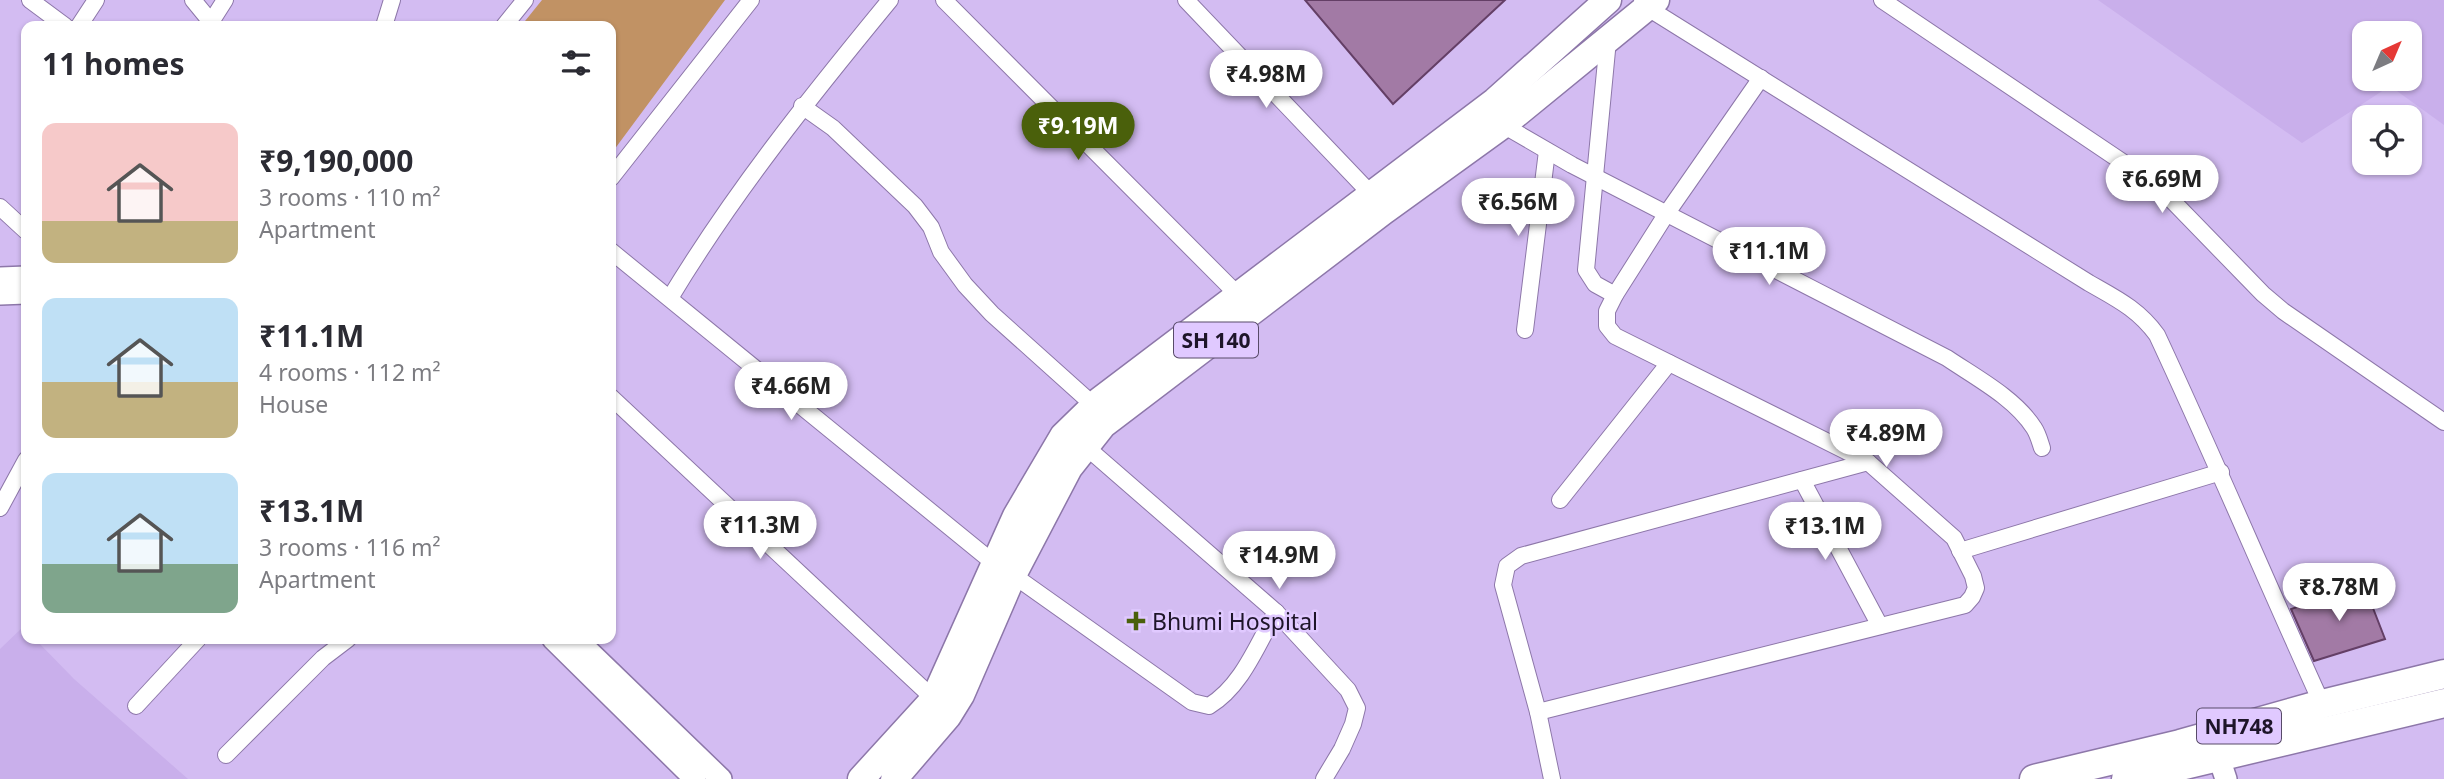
<!DOCTYPE html>
<html lang="en">
<head>
<meta charset="utf-8">
<style>
  :root { --surface:#fff; --page:#f7f7f7; --text:#2b2b33; --muted:#7c7c81; --accent:#4a600b }
  body { margin:0; font-family:"Noto Sans",sans-serif; background:var(--page); color:var(--text); height:100vh; display:flex; flex-direction:column; font-size:26px; white-space:nowrap }
  * { box-sizing:border-box; margin:0 }
  p { font-size:23px; color:var(--muted) }
  .icon { flex:none; width:38px; height:38px; fill:none; stroke:currentColor; stroke-width:2; stroke-linecap:round; stroke-linejoin:round }
  .map { position:relative; flex:1; overflow:hidden }
  .panel { position:absolute; left:21px; top:21px; width:595px; height:623px; display:flex; flex-direction:column; background:var(--surface); border-radius:14px; box-shadow:0 2px 5px #0004 }
  .panel>* { flex:none }
  .needle { width:46px; rotate:44deg }
  .controls { position:absolute; left:2352px; top:21px; display:grid; gap:14px }
  .controls a { display:grid; place-items:center; width:70px; height:70px; border-radius:14px; background:var(--surface); box-shadow:0 2px 5px #0004; font-size:35px }
  .price { position:absolute; translate:-50% -60px; padding:0 16px; border-radius:24px; background:#fff; color:#222; font-size:23px; line-height:46px; filter:drop-shadow(0 2px 4px #0008) }
  .price::after { content:''; position:absolute; left:50%; top:42px; width:21px; height:16px; margin-left:-10px; background:inherit; clip-path:polygon(0 0,100% 0,50% 100%) }
  .price.active { background:var(--accent); color:#fff }
  ul { padding:0; list-style:none }
  li { display:flex; align-items:center; gap:21px; height:175px; padding:0 21px }
  li span { display:grid; place-items:center; flex:none; width:196px; height:140px; border-radius:14px; color:#555 }
  li>.icon { margin-inline-start:auto }
  span .icon { width:84px; height:84px; fill:#fffc; stroke-width:1 }
  li b { font-size:30px }
  h2 { display:flex; justify-content:space-between; align-items:center; height:84px; padding:0 21px; font-size:30px }
  .map>svg:first-child { display:block }
  .built { fill:#c9afeb; fill-rule:evenodd }
  .green { fill:#c19264 }
  .building { fill:#a27aa5; stroke:#643f66; stroke-width:2 }
  .lines { fill:none; stroke-linecap:round; stroke-linejoin:round }
  .minor-casing { stroke:#8d77a9; stroke-width:18 }
  .tertiary-casing { stroke:#8d77a9; stroke-width:24 }
  .primary-casing { stroke:#8d77a9; stroke-width:29 }
  .trunk-casing { stroke:#8d77a9; stroke-width:31 }
  .minor { stroke:#fff; stroke-width:16 }
  .tertiary { stroke:#fff; stroke-width:21 }
  .primary { stroke:#fff; stroke-width:26 }
  .trunk { stroke:#fff; stroke-width:28 }
  .poi-dot { fill:#4a600b; stroke:#e0c9ff; stroke-width:2.5 }
  .labels { text-anchor:middle; dominant-baseline:central; stroke-width:5; stroke-linejoin:round; paint-order:stroke }
  .shield { fill:#e0c9ff; stroke:#584b69; stroke-width:2 }
  .shield-label { font-size:21px; font-weight:bold; fill:#1e1529 }
  .poi-label { font-size:23px; fill:#1e1529; stroke:#e0c9ff; text-anchor:start }
</style>
</head>
<body>
<div class="map">
<svg width="2444" height="779" viewBox="0 0 2444 779">
  <rect width="100%" height="100%" fill="#d3bcf2"/>
  <g class="built">
    <path d="M2098 0H2444V125L2390 86 2302 143ZM2364 33H2410V79H2364Z"/>
    <polygon points="23,627 26,629 26,639 35,639 74,679 188,779 0,779 0,649"/>
  </g>
  <polygon class="green" points="542,0 725,0 611,154 611,26 521,26"/>
  <g class="building">
    <polygon points="1305,0 1505,0 1393,104"/>
    <polygon points="2364,585 2385,639 2314,661 2291,609"/>
  </g>
  <g class="lines">
    <defs>
      <g id="minor">
        <polyline points="30,0 65,26"/>
        <polyline points="193,0 211,22 225,0"/>
        <polyline points="944,0 1239,296"/>
        <polyline points="1186,0 1372,195"/>
        <polyline points="1882,0 2158,186 2263,294 2283,311 2444,422"/>
        <path d="M1642 2 1648 8 2089 283C2117 299 2138 309 2157 335 2214 457 2266 581 2322 704"/>
        <polyline points="79,26 96,0"/>
        <polyline points="384,26 392,0"/>
        <polyline points="504,26 525,0"/>
        <polyline points="1608,40 1586,270 1595,284 1615,295"/>
        <polyline points="802,106 833,128 915,206 931,227 941,252 965,285 992,314 1099,410"/>
        <path d="M1503 125 1572 165 1947 358C1975 377 2015 398 2034 428 2038 434 2040 442 2042 448"/>
        <polyline points="611,178 751,0"/>
        <polyline points="0,207 26,231"/>
        <polyline points="611,251 995,564"/>
        <path d="M670 298C734 192 811 96 890 0"/>
        <polyline points="1525,330 1547,151"/>
        <polyline points="611,397 934,699"/>
        <polyline points="1085,446 1276,612 1348,690 1357,708 1353,724 1342,749 1324,779"/>
        <polyline points="1802,480 1880,626"/>
        <polyline points="1560,500 1669,363"/>
        <polyline points="0,508 26,460"/>
        <polyline points="1960,551 2221,472"/>
        <path d="M1013 575 1192 702 1209 706C1242 686 1257 645 1276 612"/>
        <polyline points="136,706 198,639"/>
        <polyline points="1538,712 1965,605 1972,597 1976,588 1973,576 1954,538 1868,462"/>
        <polyline points="226,755 323,658 348,639"/>
        <polyline points="1552,779 1538,712 1503,585 1507,566 1521,556 1868,462 1615,336 1607,326 1607,311 1615,295 1667,213 1761,78"/>
      </g>
      <g id="tertiary">
        <polyline points="0,278 26,277"/>
        <polyline points="0,294 26,293"/>
        <polyline points="553,639 695,779"/>
        <polyline points="576,639 721,779"/>
        <polyline points="2215,746 2226,779"/>
      </g>
      <g id="primary">
        <polyline points="861,779 934,699 1016,516 1063,436 1100,400 1495,101 1608,0"/>
        <polyline points="894,779 948,716 961,695 1013,575 1069,468 1103,425 1384,211 1503,125 1656,0"/>
      </g>
      <g id="trunk">
        <polyline points="2034,779 2180,744 2322,704 2444,674"/>
        <polyline points="2126,779 2444,703"/>
      </g>
    </defs>
    <use href="#minor" class="minor-casing"/>
    <use href="#tertiary" class="tertiary-casing"/>
    <use href="#primary" class="primary-casing"/>
    <use href="#trunk" class="trunk-casing"/>
    <use href="#minor" class="minor"/>
    <use href="#tertiary" class="tertiary"/>
    <use href="#primary" class="primary"/>
    <use href="#trunk" class="trunk"/>
  </g>
  <path class="poi-dot" d="M1132.5 610.5h7v7h7v7h-7v7h-7v-7h-7v-7h7z"/>
  <g class="labels">
    <g class="shield">
      <rect x="1174" y="322.5" width="84" height="35" rx="5"/>
      <rect x="2197" y="708.5" width="84" height="35" rx="5"/>
    </g>
    <g class="shield-label">
      <text x="1216" y="340">SH 140</text>
      <text x="2239" y="726">NH748</text>
    </g>
    <g class="poi-label">
      <text x="1152" y="621">Bhumi Hospital</text>
    </g>
  </g>
</svg>
<div class="controls">
<a><svg class="needle" viewBox="-14 -14 28 28"><path d="M0-13l5 13h-10z" fill="#e53935"/><path d="M0 13l5-13h-10z" fill="#7c7c81"/></svg></a>
<a><svg class="icon" aria-label="locate" viewBox="0 0 24 24"><circle cx="12" cy="12" r="6"/><path d="M12 2v4M12 18v4M2 12h4M18 12h4"/></svg></a>
</div>
<b class="price" style="left:1266px;top:110px">₹4.98M</b>
<b class="price active" style="left:1078px;top:162px">₹9.19M</b>
<b class="price" style="left:2162px;top:215px">₹6.69M</b>
<b class="price" style="left:1518px;top:238px">₹6.56M</b>
<b class="price" style="left:1769px;top:287px">₹11.1M</b>
<b class="price" style="left:791px;top:422px">₹4.66M</b>
<b class="price" style="left:1886px;top:469px">₹4.89M</b>
<b class="price" style="left:760px;top:561px">₹11.3M</b>
<b class="price" style="left:1825px;top:562px">₹13.1M</b>
<b class="price" style="left:1279px;top:591px">₹14.9M</b>
<b class="price" style="left:2339px;top:623px">₹8.78M</b>
<section class="panel">
<h2>11 homes<svg class="icon" aria-label="filters" viewBox="0 0 24 24"><path d="M4 7h16M4 17h16"/><circle cx="9" cy="7" r="2"/><circle cx="15" cy="17" r="2"/></svg></h2>
<ul>
<li><span style="background:linear-gradient(#f6c9c9 70%,#c2b280 0)"><svg class="icon" aria-label="home" viewBox="0 0 24 24"><path d="M3 11l9-7 9 7M6 9v11h12V9"/></svg></span><div><b>₹9,190,000</b><p>3 rooms · 110 m²</p><p>Apartment</p></div></li>
<li><span style="background:linear-gradient(#bfe0f5 60%,#c2b280 0)"><svg class="icon" aria-label="home" viewBox="0 0 24 24"><path d="M3 11l9-7 9 7M6 9v11h12V9"/></svg></span><div><b>₹11.1M</b><p>4 rooms · 112 m²</p><p>House</p></div></li>
<li><span style="background:linear-gradient(#bfe0f5 65%,#7fa58c 0)"><svg class="icon" aria-label="home" viewBox="0 0 24 24"><path d="M3 11l9-7 9 7M6 9v11h12V9"/></svg></span><div><b>₹13.1M</b><p>3 rooms · 116 m²</p><p>Apartment</p></div></li>
</ul>
</section>
</div>
</body>
</html>
